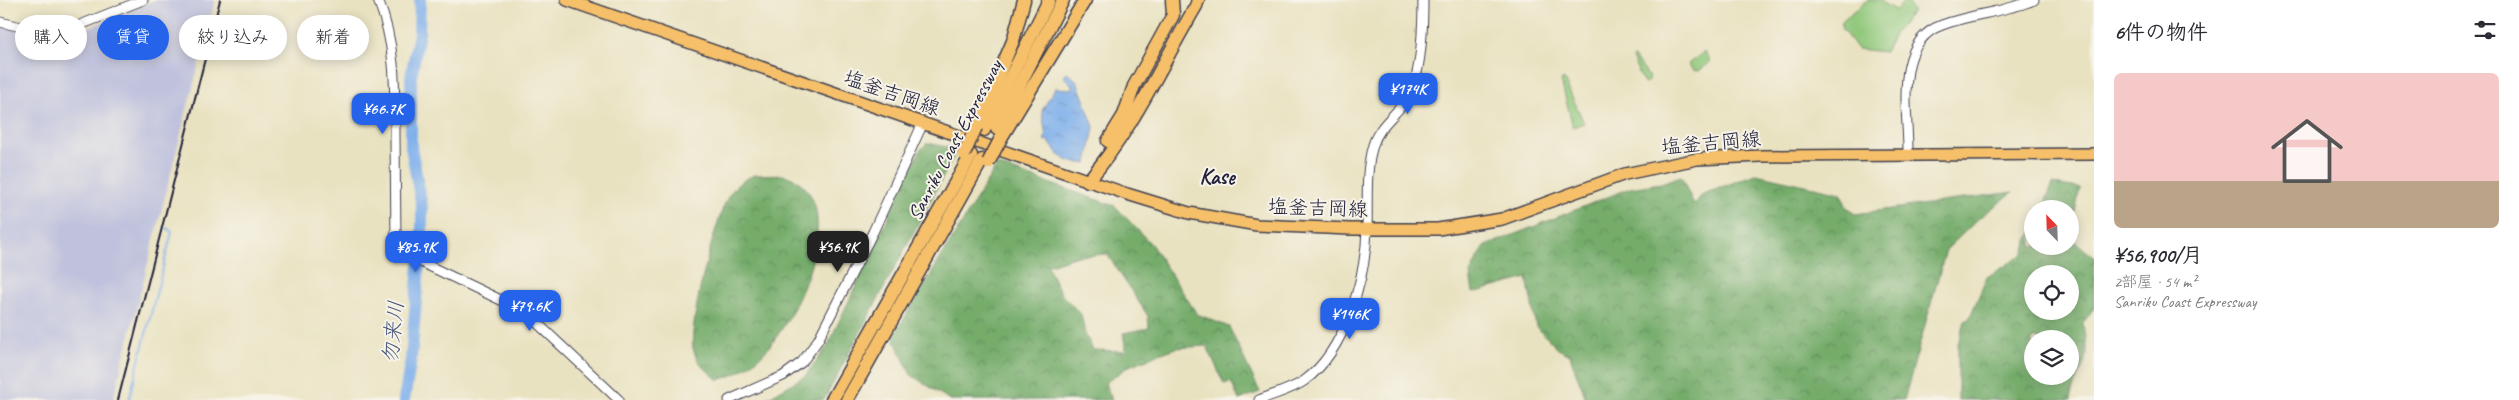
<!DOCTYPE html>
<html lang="ja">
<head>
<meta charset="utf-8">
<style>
  :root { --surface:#fff; --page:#f7f7f7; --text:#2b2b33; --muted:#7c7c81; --accent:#2563eb }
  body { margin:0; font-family:Caveat,"Klee One",sans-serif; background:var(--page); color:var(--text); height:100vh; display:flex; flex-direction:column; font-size:19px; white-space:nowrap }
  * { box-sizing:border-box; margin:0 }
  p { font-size:16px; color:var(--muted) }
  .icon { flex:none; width:28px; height:28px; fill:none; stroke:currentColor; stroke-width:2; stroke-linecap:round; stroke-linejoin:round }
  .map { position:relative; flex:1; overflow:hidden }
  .drawer { display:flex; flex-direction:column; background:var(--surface); width:425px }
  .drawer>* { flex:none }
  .top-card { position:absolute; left:15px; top:15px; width:475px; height:45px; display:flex; gap:10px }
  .needle { width:32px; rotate:337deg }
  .buttons { position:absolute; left:2024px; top:200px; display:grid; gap:10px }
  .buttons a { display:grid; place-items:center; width:55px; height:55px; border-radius:50%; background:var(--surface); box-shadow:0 2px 12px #0003; font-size:25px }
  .price { position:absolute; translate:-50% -42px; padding:0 11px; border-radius:10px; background:var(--accent); color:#fff; font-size:16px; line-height:32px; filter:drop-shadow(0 1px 2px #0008) }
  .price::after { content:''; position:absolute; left:50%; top:30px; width:15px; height:11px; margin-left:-8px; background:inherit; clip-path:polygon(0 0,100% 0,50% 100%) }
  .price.current { background:#222; color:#fff }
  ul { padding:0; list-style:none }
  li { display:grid; align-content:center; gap:10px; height:265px; padding:0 20px }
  li span { display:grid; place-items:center; height:155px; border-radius:8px; color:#555 }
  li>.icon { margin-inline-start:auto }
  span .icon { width:90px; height:90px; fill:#fffc; stroke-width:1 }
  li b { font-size:21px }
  h2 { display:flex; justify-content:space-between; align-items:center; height:60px; padding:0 20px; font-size:21px }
  .pill { padding:0 18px; border-radius:22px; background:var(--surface); box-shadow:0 2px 12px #0003; font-size:18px; line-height:45px }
  .pill.current { background:var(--accent); color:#fff }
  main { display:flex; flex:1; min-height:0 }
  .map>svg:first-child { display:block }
  .railway { fill:#c0c2dd }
  .forest { fill:url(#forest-crowns); stroke:#4b6753; fill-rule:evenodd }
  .park { fill:#91c87b; stroke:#5a755b }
  .water { fill:url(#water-ripples); stroke:#516993 }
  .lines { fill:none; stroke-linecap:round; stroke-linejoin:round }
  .stream { stroke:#80b0eb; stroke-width:2 }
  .river { stroke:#80b0eb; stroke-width:12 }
  .tertiary-casing { stroke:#403f4f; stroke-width:11 }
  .primary-casing { stroke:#403f4f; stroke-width:14 }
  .motorway-casing { stroke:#403f4f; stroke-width:15 }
  .tertiary { stroke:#fff; stroke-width:9 }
  .primary { stroke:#f6c06b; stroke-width:11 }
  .motorway { stroke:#f6c06b; stroke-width:12 }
  .rail { stroke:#22223b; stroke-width:2 }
  .motorway-bridge-casing { stroke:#403f4f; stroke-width:15; stroke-linecap:butt }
  .motorway-bridge { stroke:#f6c06b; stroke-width:12 }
  .labels { text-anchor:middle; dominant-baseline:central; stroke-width:4; stroke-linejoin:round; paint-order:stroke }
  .street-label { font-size:20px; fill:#22223b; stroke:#f7f3e8 }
  .water-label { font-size:21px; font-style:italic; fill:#435479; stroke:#f7f3e8 }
  .quarter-label { font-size:22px; font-weight:bold; fill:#22223b; stroke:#f7f3e8 }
</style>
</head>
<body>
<main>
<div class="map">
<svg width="2094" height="400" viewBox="0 0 2094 400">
  <defs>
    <pattern id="forest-crowns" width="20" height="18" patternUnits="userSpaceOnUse" patternTransform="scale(1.25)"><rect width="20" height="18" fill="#74ac6b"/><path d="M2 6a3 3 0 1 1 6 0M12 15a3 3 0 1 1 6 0" fill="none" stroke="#5f8c59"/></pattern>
    <pattern id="water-ripples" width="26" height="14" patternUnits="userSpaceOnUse" patternTransform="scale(1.25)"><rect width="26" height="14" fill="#80b0eb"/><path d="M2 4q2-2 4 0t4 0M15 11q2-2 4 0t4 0" fill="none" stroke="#688fc0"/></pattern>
  </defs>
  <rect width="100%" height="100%" fill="#f7f3e8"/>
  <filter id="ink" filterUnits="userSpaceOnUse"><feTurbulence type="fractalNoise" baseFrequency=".02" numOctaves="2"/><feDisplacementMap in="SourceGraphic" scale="10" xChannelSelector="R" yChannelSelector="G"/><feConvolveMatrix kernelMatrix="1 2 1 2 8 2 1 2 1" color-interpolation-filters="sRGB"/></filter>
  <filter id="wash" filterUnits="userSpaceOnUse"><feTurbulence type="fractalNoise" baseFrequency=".0096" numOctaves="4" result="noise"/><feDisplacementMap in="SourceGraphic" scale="20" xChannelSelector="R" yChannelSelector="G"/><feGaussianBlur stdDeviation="1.12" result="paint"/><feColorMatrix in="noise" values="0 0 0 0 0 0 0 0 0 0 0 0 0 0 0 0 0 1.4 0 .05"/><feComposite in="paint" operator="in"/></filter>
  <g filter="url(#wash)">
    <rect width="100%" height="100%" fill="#e9e2c1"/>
    <polygon class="railway" points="155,0 215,0 113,400 0,400 0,26 71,44 73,34"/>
    <g class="forest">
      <polygon points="927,143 958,149 824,400 764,400 805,376 827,347 920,150"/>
      <path d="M997 165 1115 206 1151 244 1197 314 1229 327 1260 392 1239 400 1231 382 1224 384 1207 346 1175 348 1129 366 1105 383 1112 400H950L911 375 893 337ZM1107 254 1148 316 1149 328 1123 333 1126 351 1093 350 1085 334 1081 314 1062 295 1047 266 1077 256Z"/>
      <path d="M1756 174 1841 193 1847 208 1855 214 2013 192 1978 219 1946 250 1904 400H1586C1582 384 1574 371 1570 355L1558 349 1536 327 1527 278 1473 293 1470 274 1483 247 1630 188 1661 183 1681 176 1694 205 1703 194Z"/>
      <path d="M754 175C768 175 784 172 796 180 849 212 791 333 755 361 745 370 732 376 718 380 708 371 696 363 693 348 689 322 714 225 727 199 733 187 742 180 754 175Z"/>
      <polygon points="2053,184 2080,188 2070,236 2070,209 2042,209"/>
      <path d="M2032 232V246H2070V237L2094 257V308L2083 323C2084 334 2088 348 2085 359 2082 373 2071 385 2071 400H1958V344L1964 321 1969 319 1987 277 2022 255ZM2032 274H2070V311H2032ZM2032 339H2070V376H2032Z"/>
    </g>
    <g class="park">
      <polygon points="1867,0 1881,0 1884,4 1895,10 1907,0 1913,11 1895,33 1885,52 1857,49 1841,28 1842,22"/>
      <polygon points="1704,52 1709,58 1709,63 1699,71 1693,70 1688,64"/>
      <polygon points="1634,57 1649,77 1649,80 1644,84 1632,58"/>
      <polygon points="1564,79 1584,123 1573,127 1561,81"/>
    </g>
    <path class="water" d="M1067 72 1077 81 1094 127 1087 163C1065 164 1059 157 1048 140L1045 141 1044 139 1046 137 1042 111 1055 88 1072 89V85L1064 77Z"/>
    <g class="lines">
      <polyline class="stream" points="129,400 172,232 167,228"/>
      <polyline class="river" points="404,400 411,359 422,229 422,207 411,147 411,77 419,33 420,0"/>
    </g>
  </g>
  <g filter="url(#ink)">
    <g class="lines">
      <defs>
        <g id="tertiary">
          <path d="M378 0C396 44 395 88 395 135 395 170 396 206 396 242L398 249 404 254 507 303 535 321 619 400"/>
          <polyline points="0,22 55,35 143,0"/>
          <path d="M1908 155C1909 114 1892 43 1942 25 1971 14 2005 12 2034 0"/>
          <polyline points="729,400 783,376 802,362 818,340 873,232 923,123"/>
          <path d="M1259 400C1273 394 1291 390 1304 381 1346 351 1366 276 1367 228 1368 200 1365 172 1373 145 1379 125 1395 116 1406 100 1422 79 1423 26 1423 0"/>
        </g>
        <polyline id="primary" points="567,0 1127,194 1189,213 1257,225 1349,229 1438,229 1502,219 1625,174 1697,159 1761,156 2094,154"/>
        <g id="motorway">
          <polyline points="980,118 1013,41 1024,0"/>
          <polyline points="997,129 1063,0"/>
          <polyline points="984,130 1049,0"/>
          <polyline points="1001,138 1085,0"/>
          <polyline points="1108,141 1124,115 1134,86 1173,15 1172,0"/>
          <path d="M1088 181C1133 129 1161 65 1196 6L1198 0"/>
          <polyline points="832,400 971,155"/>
          <polyline points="847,400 982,160"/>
        </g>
      </defs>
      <use href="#tertiary" class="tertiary-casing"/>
      <use href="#primary" class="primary-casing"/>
      <use href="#motorway" class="motorway-casing"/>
      <use href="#tertiary" class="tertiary"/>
      <use href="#primary" class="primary"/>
      <use href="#motorway" class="motorway"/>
      <polyline class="rail" points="118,400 220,0"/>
      <defs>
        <g id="motorway-bridge">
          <polyline points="964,154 976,127"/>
          <polyline points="988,163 1001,138"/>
        </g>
      </defs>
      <use href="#motorway-bridge" class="motorway-bridge-casing"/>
      <use href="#motorway-bridge" class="motorway-bridge"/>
    </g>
  </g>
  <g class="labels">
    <g class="street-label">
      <text transform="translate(892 93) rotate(19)">塩釜吉岡線</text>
      <text transform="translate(955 140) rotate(-62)">Sanriku Coast Expressway</text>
      <text transform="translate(1711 143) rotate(-5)">塩釜吉岡線</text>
      <text transform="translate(1318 208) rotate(2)">塩釜吉岡線</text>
    </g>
    <g class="water-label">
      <text transform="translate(393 332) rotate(-84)">勿来川</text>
    </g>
    <g class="quarter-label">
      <text x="1217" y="177">Kase</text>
    </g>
  </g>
</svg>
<div class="buttons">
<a><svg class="needle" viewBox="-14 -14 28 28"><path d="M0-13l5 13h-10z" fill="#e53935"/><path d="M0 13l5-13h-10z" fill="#7c7c81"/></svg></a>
<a><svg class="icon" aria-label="locate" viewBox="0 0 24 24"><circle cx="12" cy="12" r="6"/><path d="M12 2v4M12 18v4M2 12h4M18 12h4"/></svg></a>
<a><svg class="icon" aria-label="layers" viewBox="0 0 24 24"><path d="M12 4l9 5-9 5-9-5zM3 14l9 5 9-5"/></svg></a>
</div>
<b class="price" style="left:1408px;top:115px">¥174K</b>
<b class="price" style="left:383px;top:135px">¥66.7K</b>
<b class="price" style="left:416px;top:273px">¥85.9K</b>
<b class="price current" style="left:838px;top:273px">¥56.9K</b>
<b class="price" style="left:530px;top:332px">¥79.6K</b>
<b class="price" style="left:1350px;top:340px">¥146K</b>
<div class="top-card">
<a class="pill">購入</a>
<a class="pill current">賃貸</a>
<a class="pill">絞り込み</a>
<a class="pill">新着</a>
</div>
</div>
<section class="drawer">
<h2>6件の物件<svg class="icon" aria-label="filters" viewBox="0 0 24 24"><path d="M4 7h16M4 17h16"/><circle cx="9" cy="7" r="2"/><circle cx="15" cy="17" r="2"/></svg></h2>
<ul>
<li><span style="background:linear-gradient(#f6c9c9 70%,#b9a48a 0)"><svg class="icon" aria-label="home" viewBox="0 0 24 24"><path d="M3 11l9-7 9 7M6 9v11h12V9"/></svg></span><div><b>¥56,900/月</b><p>2部屋 · 54 m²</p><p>Sanriku Coast Expressway</p></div></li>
</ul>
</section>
</main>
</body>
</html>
